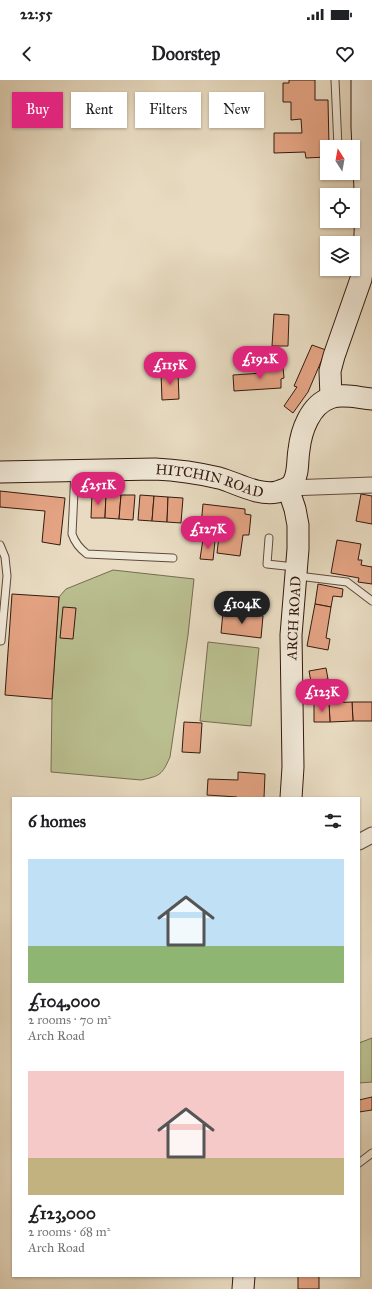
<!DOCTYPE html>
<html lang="en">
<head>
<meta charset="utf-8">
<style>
  :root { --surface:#fff; --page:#f6f6f6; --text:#202124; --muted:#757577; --accent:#db2777 }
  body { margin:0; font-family:"IM FELL Great Primer",serif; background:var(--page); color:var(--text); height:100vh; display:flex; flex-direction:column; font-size:15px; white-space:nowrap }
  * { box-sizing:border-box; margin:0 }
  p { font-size:13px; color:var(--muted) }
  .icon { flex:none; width:22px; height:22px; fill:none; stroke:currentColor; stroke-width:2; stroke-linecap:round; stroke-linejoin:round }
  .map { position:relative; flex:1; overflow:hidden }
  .panel { position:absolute; left:12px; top:717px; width:348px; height:480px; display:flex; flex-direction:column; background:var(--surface); border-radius:0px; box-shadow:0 1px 3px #0004 }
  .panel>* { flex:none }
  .top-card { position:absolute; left:12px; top:12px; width:348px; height:36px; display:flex; gap:8px }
  .needle { width:26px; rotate:349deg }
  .tools { position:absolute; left:320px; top:60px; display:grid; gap:8px }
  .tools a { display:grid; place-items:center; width:40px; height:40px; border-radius:0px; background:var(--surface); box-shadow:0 1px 3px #0004; font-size:20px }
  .price { position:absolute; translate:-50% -34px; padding:0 9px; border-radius:14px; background:var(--accent); color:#fff; font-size:13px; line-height:26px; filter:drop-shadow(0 1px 2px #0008) }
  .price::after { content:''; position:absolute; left:50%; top:24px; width:12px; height:9px; margin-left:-6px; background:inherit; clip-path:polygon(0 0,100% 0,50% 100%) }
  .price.on { background:#222; color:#fff }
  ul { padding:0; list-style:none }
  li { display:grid; align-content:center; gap:8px; height:212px; padding:0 16px }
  li span { display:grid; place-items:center; height:124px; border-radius:0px; color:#555 }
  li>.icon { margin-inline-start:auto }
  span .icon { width:72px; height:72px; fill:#fffc; stroke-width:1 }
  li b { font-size:17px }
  h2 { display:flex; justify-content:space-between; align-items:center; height:48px; padding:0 16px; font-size:17px }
  .tag { padding:0 14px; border-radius:0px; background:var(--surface); box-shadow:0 1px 3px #0004; font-size:14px; line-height:36px }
  .tag.on { background:var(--accent); color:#fff }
  .status { display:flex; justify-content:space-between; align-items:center; height:28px; padding:0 20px; background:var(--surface); direction:ltr }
  .status svg { height:11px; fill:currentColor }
  header { display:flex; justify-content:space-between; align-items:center; height:52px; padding:0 16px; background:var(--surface); font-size:18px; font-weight:700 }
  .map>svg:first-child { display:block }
  .green { fill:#babf90; stroke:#776c50 }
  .building { fill:#e5a484; stroke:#341a0f }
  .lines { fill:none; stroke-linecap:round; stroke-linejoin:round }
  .lane-casing { stroke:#614a3c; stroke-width:9 }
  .street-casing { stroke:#614a3c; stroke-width:17 }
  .secondary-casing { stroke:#341a0f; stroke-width:23 }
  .lane { stroke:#f0e8d7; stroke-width:7 }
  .street { stroke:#f0e8d7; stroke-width:15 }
  .secondary { stroke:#f0e8d7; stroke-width:21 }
  .labels { text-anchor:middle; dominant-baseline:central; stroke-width:3; stroke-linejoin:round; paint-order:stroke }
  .street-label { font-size:14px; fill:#341a0f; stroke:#f0e8d7 }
</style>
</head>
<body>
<div class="status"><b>22:55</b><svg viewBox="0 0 49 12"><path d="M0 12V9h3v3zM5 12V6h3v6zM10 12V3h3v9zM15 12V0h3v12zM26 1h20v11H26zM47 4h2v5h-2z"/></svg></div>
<header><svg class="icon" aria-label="back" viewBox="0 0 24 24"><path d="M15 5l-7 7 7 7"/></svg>Doorstep<svg class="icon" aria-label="heart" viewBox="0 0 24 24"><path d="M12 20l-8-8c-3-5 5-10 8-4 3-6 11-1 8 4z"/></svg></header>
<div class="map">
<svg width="372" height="1209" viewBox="0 0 372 1209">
  <rect width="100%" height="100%" fill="#e8dbc1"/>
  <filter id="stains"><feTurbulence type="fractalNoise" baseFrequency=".005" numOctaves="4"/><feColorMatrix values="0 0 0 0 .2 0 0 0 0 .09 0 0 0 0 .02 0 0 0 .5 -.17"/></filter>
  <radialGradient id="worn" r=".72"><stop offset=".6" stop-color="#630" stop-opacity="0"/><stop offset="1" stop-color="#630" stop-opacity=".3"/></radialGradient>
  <g class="green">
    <path d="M113 490 194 499 188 555 170 677C162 695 160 696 141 700L51 692 52 619 59 517 66 509Z"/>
    <polygon points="208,562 259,568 251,646 200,641"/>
    <polygon points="372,958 372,1002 359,1003 359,963"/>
  </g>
  <g class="building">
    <polygon points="289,0 315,0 315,20 328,20 329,67 327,67 327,77 306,78 305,72 274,73 274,53 302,53 301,39 291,40 291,22 283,22 283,3 289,3"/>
    <polygon points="274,234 289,235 288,266 272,266"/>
    <polygon points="312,265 326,270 308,312 293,333 284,326 297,307 294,306"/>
    <polygon points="283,287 284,298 281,299 281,308 234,311 233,295 263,293 262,288"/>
    <polygon points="178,292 179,319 162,320 161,293"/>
    <polygon points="0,411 65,418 60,465 42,462 45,431 0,427"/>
    <polygon points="92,413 106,414 105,438 91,438"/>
    <polygon points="106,414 121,415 119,439 105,438"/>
    <polygon points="361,414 372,416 372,444 356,441"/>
    <polygon points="121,415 135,415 133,440 119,439"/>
    <polygon points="140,415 154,416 152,441 138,440"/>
    <polygon points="154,416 168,417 167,442 152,441"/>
    <polygon points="168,417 183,418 181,443 167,442"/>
    <polygon points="203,424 245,429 245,434 251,435 249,455 243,455 240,476 217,473 220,447 201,445"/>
    <polygon points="203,459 215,461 213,480 200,479"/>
    <polygon points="337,460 361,464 358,480 362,480 361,485 372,487 372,504 358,502 359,498 331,493"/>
    <polygon points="318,504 343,509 342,517 333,516 331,527 315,524"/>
    <polygon points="12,514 59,517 52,619 5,615"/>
    <polygon points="315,524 331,527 326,558 330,559 328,570 307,566"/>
    <polygon points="63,527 76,528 73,559 60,558"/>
    <polygon points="223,532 263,536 261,558 221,553"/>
    <polygon points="326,588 328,599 311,602 309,591"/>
    <polygon points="352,622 372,622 372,641 353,641"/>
    <polygon points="352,622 353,641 330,642 329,623"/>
    <polygon points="314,623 329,623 330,642 314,642"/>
    <polygon points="184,642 202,643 200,673 182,672"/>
    <polygon points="238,692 265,694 264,718 237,718 237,717 207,715 208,699 238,700"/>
    <polygon points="372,1017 372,1030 359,1032 359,1020"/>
    <rect x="298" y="1196" width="21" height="13"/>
  </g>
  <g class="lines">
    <defs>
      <g id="lane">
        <polyline points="335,0 338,67"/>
        <path d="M75 391 72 454C75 463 79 468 87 474L173 478"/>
        <polyline points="269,458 267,484 295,487"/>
        <polyline points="0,465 5,477 7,496 1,561"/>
        <polyline points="298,496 347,502 372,521"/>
        <polyline points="359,1083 372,1073"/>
      </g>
      <g id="street">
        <polyline points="288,408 372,405"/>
        <polyline points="359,762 372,755"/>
      </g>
      <g id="secondary">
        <polyline points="331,317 330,291 334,276 361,199 364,178 366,130 362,47 362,0"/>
        <path id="s1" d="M0 392 155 389C177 390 198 393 219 398 237 403 258 416 277 412 283 410 290 408 293 403 299 393 297 381 299 370 301 351 310 325 330 318 342 313 359 318 372 319"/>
        <polyline points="288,408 295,429 298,445 298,469 291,555 293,687 291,718"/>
        <polyline points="243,1209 244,1196"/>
      </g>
    </defs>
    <use href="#lane" class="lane-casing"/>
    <use href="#street" class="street-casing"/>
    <use href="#secondary" class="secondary-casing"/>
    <use href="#lane" class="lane"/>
    <use href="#street" class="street"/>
    <use href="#secondary" class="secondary"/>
  </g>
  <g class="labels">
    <g class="street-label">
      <text stroke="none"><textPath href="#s1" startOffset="211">HITCHIN ROAD</textPath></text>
      <text transform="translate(294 538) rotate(-87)">ARCH ROAD</text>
    </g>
  </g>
  <rect width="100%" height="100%" filter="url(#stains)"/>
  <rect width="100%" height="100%" fill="url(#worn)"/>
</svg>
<div class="tools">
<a><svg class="needle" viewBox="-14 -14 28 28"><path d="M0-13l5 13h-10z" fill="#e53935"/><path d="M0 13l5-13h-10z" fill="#757577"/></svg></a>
<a><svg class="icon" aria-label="locate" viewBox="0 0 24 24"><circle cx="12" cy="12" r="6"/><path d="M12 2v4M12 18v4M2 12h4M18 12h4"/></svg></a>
<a><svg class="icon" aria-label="layers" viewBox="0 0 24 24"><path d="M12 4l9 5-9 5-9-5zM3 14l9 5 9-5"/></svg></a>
</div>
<b class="price" style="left:260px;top:300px">£192K</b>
<b class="price" style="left:170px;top:306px">£115K</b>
<b class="price" style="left:98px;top:426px">£251K</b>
<b class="price" style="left:208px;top:470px">£127K</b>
<b class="price on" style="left:242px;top:545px">£104K</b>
<b class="price" style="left:322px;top:633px">£123K</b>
<div class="top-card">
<a class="tag on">Buy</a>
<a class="tag">Rent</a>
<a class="tag">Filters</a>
<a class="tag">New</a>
</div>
<section class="panel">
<h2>6 homes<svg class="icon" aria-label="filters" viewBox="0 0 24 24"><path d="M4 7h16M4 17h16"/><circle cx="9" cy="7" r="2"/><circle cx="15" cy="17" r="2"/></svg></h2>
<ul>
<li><span style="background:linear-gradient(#bfe0f5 70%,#8fb573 0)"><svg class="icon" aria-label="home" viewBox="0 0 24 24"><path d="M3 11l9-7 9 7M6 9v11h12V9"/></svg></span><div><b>£104,000</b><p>2 rooms · 70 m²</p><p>Arch Road</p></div></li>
<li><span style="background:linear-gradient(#f6c9c9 70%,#c2b280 0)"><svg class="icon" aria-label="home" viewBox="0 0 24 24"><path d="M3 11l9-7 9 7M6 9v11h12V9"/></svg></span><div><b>£123,000</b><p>2 rooms · 68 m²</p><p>Arch Road</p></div></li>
</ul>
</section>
</div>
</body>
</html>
